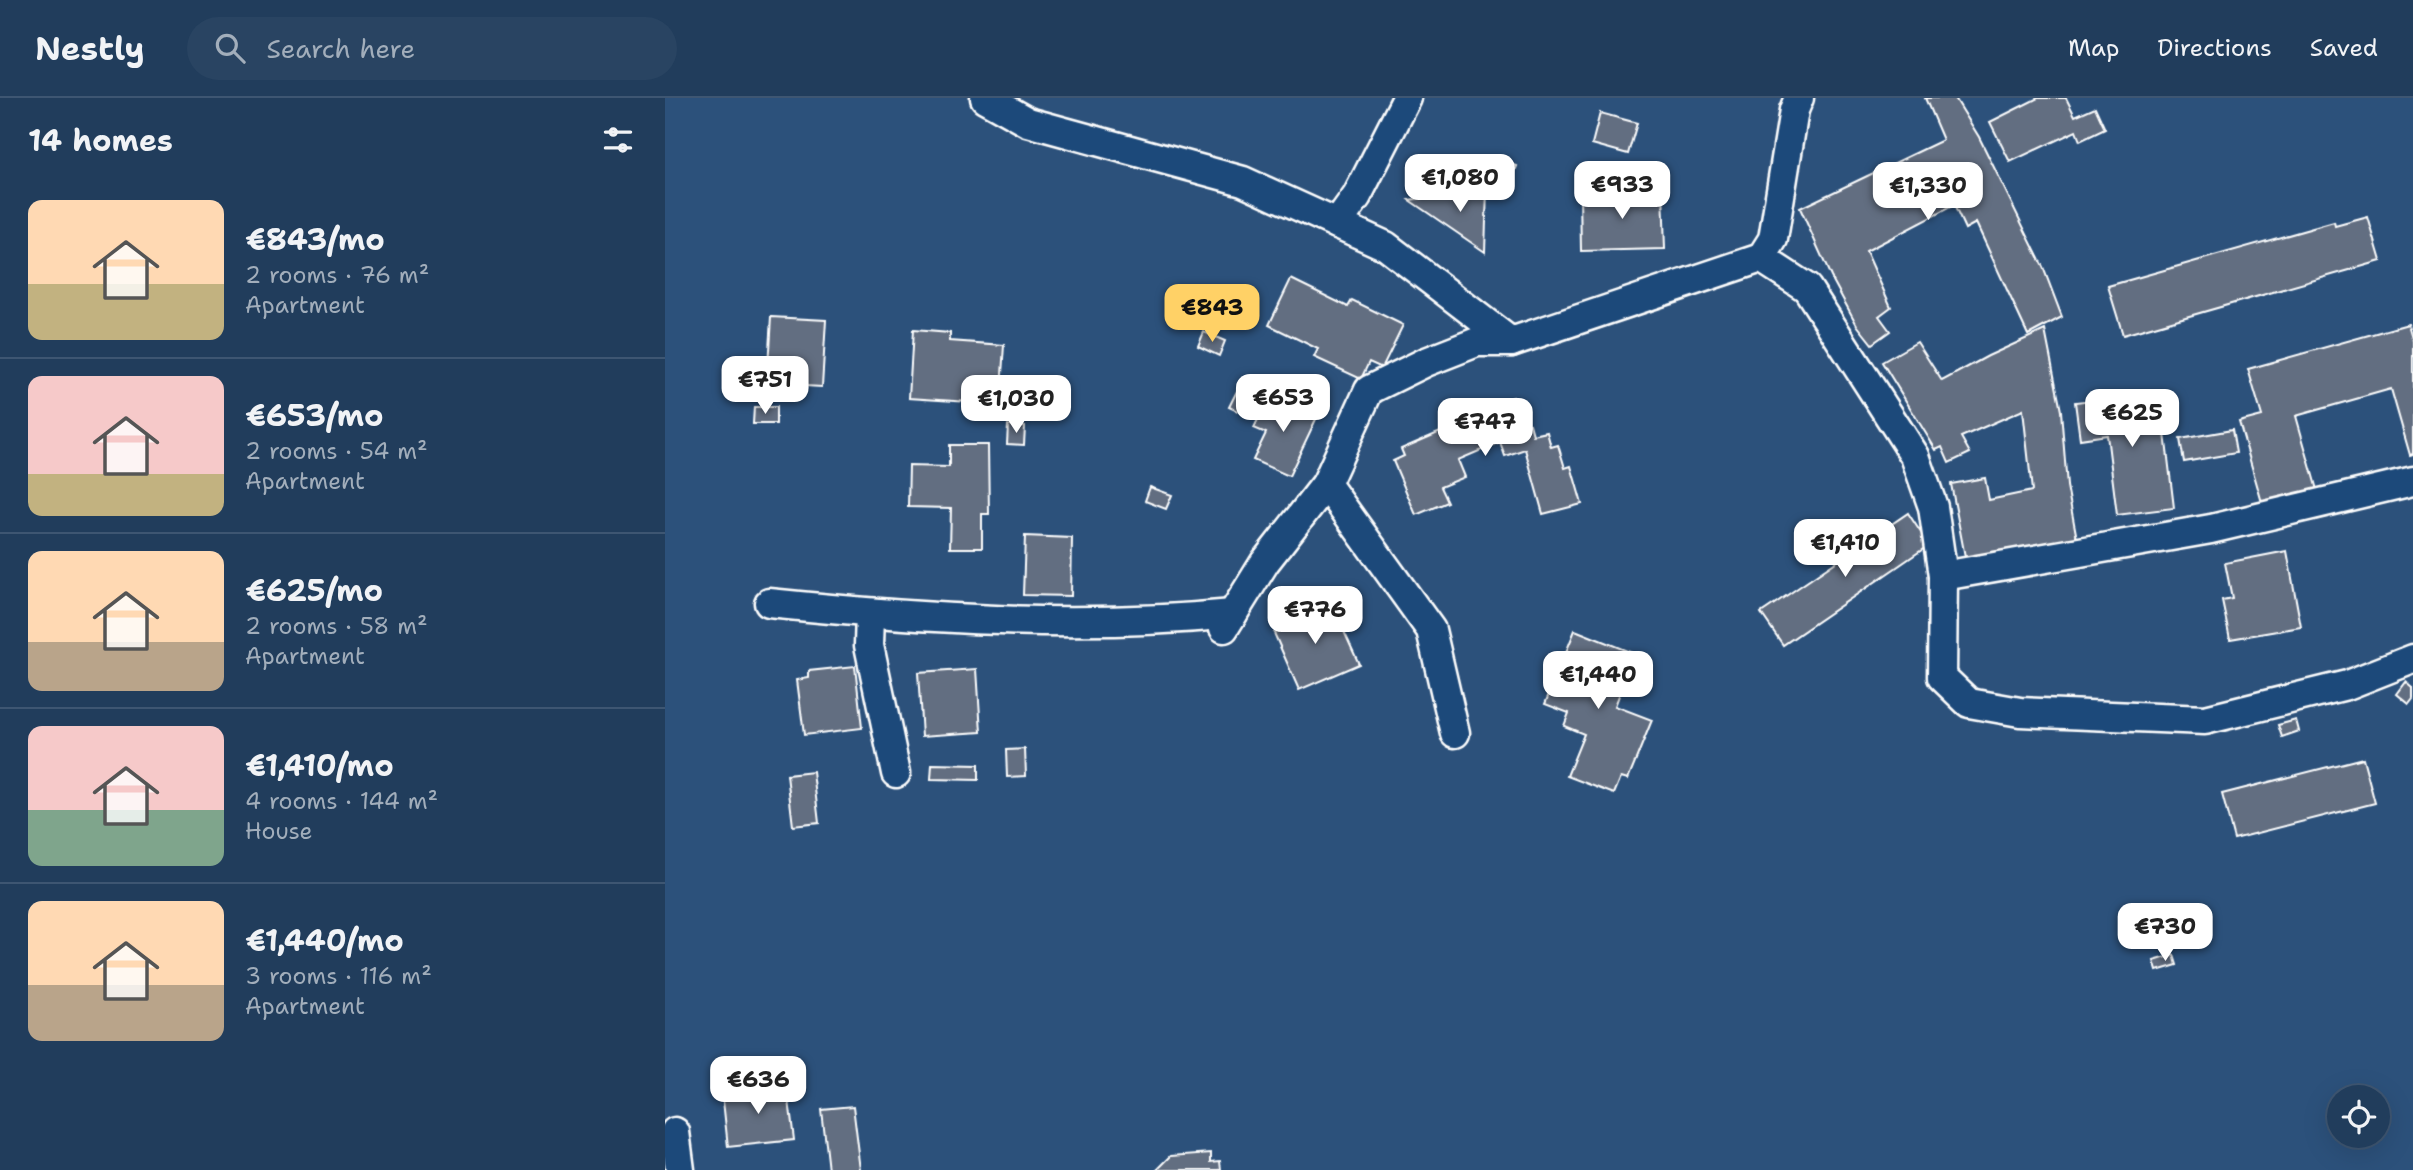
<!DOCTYPE html>
<html lang="en">
<head>
<meta charset="utf-8">
<style>
  :root { --surface:#213d5c; --page:#294462; --text:#f1f3f6; --muted:#a2aebb; --line:#3e5672; --accent:#ffd166 }
  body { margin:0; font-family:"Shantell Sans",sans-serif; background:var(--page); color:var(--text); height:100vh; display:flex; flex-direction:column; font-size:26px; white-space:nowrap }
  * { box-sizing:border-box; margin:0 }
  p { font-size:23px; color:var(--muted) }
  .icon { flex:none; width:38px; height:38px; fill:none; stroke:currentColor; stroke-width:2; stroke-linecap:round; stroke-linejoin:round }
  .map { position:relative; flex:1; overflow:hidden }
  .panel { display:flex; flex-direction:column; background:var(--surface); width:665px }
  .panel>* { flex:none }
  .buttons { position:absolute; left:1662px; top:987px; display:grid; gap:14px }
  .buttons a { display:grid; place-items:center; width:63px; height:63px; border-radius:50%; background:var(--surface); box-shadow:0 7px 28px #0002,0 0 0 2px var(--line); font-size:35px }
  .price { position:absolute; translate:-50% -60px; padding:0 16px; border-radius:14px; background:#fff; color:#222; font-size:23px; line-height:46px; filter:drop-shadow(0 2px 4px #0008) }
  .price::after { content:''; position:absolute; left:50%; top:42px; width:21px; height:16px; margin-left:-10px; background:inherit; clip-path:polygon(0 0,100% 0,50% 100%) }
  .price.active { background:var(--accent); color:#111 }
  ul { padding:0; list-style:none }
  li { display:flex; align-items:center; gap:21px; height:175px; padding:0 28px }
  li+li { border-top:2px solid var(--line) }
  li span { display:grid; place-items:center; flex:none; width:196px; height:140px; border-radius:14px; color:#555 }
  li>.icon { margin-inline-start:auto }
  span .icon { width:84px; height:84px; fill:#fffc; stroke-width:1 }
  li b { font-size:30px }
  h2 { display:flex; justify-content:space-between; align-items:center; height:84px; padding:0 28px; font-size:30px }
  header { display:flex; align-items:center; gap:42px; box-sizing:border-box; height:98px; padding:0 35px; background:var(--surface); border-bottom:2px solid var(--line) }
  header strong { font-size:33px }
  nav { display:flex; gap:38px; margin-inline-start:auto; font-size:24px }
  .search { width:490px; height:63px; background:var(--page); display:flex; align-items:center; gap:18px; box-sizing:border-box; padding:0 24px; border-radius:38px; color:var(--muted); font-size:26px }
  main { display:flex; flex:1; min-height:0 }
  .map>svg:first-child { display:block }
  .building { fill:#626e81; stroke:#fff; stroke-width:2 }
  .lines { fill:none; stroke-linecap:round; stroke-linejoin:round }
  .street-casing { stroke:#fff; stroke-width:33 }
  .street { stroke:#1f4a7a; stroke-width:28 }
</style>
</head>
<body>
<header>
<strong>Nestly</strong>
<div class="search"><svg class="icon" aria-label="search" viewBox="0 0 24 24"><circle cx="10" cy="10" r="6"/><path d="M15 15l6 6"/></svg>Search here</div>
<nav><a>Map</a><a>Directions</a><a>Saved</a></nav>
</header>
<main>
<section class="panel">
<h2>14 homes<svg class="icon" aria-label="filters" viewBox="0 0 24 24"><path d="M4 7h16M4 17h16"/><circle cx="9" cy="7" r="2"/><circle cx="15" cy="17" r="2"/></svg></h2>
<ul>
<li><span style="background:linear-gradient(#ffd9b3 60%,#c2b280 0)"><svg class="icon" aria-label="home" viewBox="0 0 24 24"><path d="M3 11l9-7 9 7M6 9v11h12V9"/></svg></span><div><b>€843/mo</b><p>2 rooms · 76 m²</p><p>Apartment</p></div></li>
<li><span style="background:linear-gradient(#f6c9c9 70%,#c2b280 0)"><svg class="icon" aria-label="home" viewBox="0 0 24 24"><path d="M3 11l9-7 9 7M6 9v11h12V9"/></svg></span><div><b>€653/mo</b><p>2 rooms · 54 m²</p><p>Apartment</p></div></li>
<li><span style="background:linear-gradient(#ffd9b3 65%,#b9a48a 0)"><svg class="icon" aria-label="home" viewBox="0 0 24 24"><path d="M3 11l9-7 9 7M6 9v11h12V9"/></svg></span><div><b>€625/mo</b><p>2 rooms · 58 m²</p><p>Apartment</p></div></li>
<li><span style="background:linear-gradient(#f6c9c9 60%,#7fa58c 0)"><svg class="icon" aria-label="home" viewBox="0 0 24 24"><path d="M3 11l9-7 9 7M6 9v11h12V9"/></svg></span><div><b>€1,410/mo</b><p>4 rooms · 144 m²</p><p>House</p></div></li>
<li><span style="background:linear-gradient(#ffd9b3 60%,#b9a48a 0)"><svg class="icon" aria-label="home" viewBox="0 0 24 24"><path d="M3 11l9-7 9 7M6 9v11h12V9"/></svg></span><div><b>€1,440/mo</b><p>3 rooms · 116 m²</p><p>Apartment</p></div></li>
</ul>
</section>
<div class="map">
<svg width="1748" height="1072" viewBox="0 0 1748 1072">
  <rect width="100%" height="100%" fill="#2c517b"/>
  <filter id="ink" filterUnits="userSpaceOnUse"><feTurbulence type="fractalNoise" baseFrequency=".0143" numOctaves="2"/><feDisplacementMap in="SourceGraphic" scale="14" xChannelSelector="R" yChannelSelector="G"/><feConvolveMatrix kernelMatrix="1 2 1 2 8 2 1 2 1" color-interpolation-filters="sRGB"/></filter>
  <g filter="url(#ink)">
    <g class="building">
      <polygon points="1260,0 1290,0 1314,39 1378,169 1397,219 1363,237 1311,125 1300,131 1289,107 1201,153 1226,209 1214,218 1225,233 1207,246 1192,227 1166,179 1135,110 1278,42"/>
      <polygon points="1373,0 1401,0 1410,18 1430,9 1440,31 1415,43 1411,33 1345,64 1325,24"/>
      <polygon points="935,15 972,25 963,56 927,46"/>
      <polygon points="839,63 852,68 843,91 830,86"/>
      <polygon points="822,91 820,154 744,102"/>
      <polygon points="998,93 1000,151 916,153 915,95"/>
      <polygon points="1703,119 1716,163 1458,237 1443,188 1669,124 1670,128"/>
      <polygon points="626,181 683,209 687,202 738,227 717,270 704,264 696,281 649,259 653,251 604,227"/>
      <polygon points="106,219 161,222 157,289 102,286"/>
      <polygon points="1743,226 1748,243 1748,356 1745,357 1726,291 1631,318 1654,399 1600,415 1574,324 1597,318 1583,271"/>
      <polygon points="248,232 285,235 285,243 339,247 335,306 244,300"/>
      <polygon points="1380,232 1396,313 1402,388 1412,441 1302,469 1286,386 1320,380 1324,402 1367,393 1358,312 1296,339 1305,355 1284,365 1277,349 1271,352 1217,264 1252,244 1277,283 1323,258"/>
      <polygon points="539,234 560,243 554,258 533,248"/>
      <polygon points="577,283 598,293 585,319 564,309"/>
      <polygon points="1495,294 1509,410 1452,417 1442,337 1415,341 1410,304"/>
      <polygon points="605,295 653,317 624,378 588,362 601,335 589,330"/>
      <polygon points="848,299 860,327 865,326 868,337 882,334 886,349 893,347 900,370 906,368 917,406 878,416 860,351 840,358 835,344 793,362 800,379 775,389 782,404 751,417 728,363 739,358 736,351 785,330 784,325"/>
      <polygon points="89,309 111,309 111,326 88,326"/>
      <polygon points="343,327 360,328 359,347 342,346"/>
      <polygon points="1567,332 1571,355 1519,364 1515,341"/>
      <polygon points="284,347 323,347 324,416 317,416 317,450 285,450 286,410 243,409 244,368 284,369"/>
      <polygon points="485,389 507,397 501,411 480,403"/>
      <polygon points="1243,415 1264,447 1118,547 1096,515"/>
      <polygon points="360,438 407,440 406,498 358,497"/>
      <polygon points="1622,453 1636,529 1565,541 1557,502 1567,500 1560,465"/>
      <polygon points="657,499 672,532 677,529 694,566 634,592 609,535 634,524 628,511"/>
      <polygon points="910,532 970,556 950,608 987,622 963,681 956,679 949,696 902,678 919,636 899,628 904,615 880,606"/>
      <polygon points="190,568 197,630 139,637 132,582 144,580 144,573"/>
      <polygon points="312,571 316,634 257,638 253,575"/>
      <polygon points="1741,584 1748,590 1748,601 1744,606 1732,596"/>
      <polygon points="1631,622 1634,633 1617,639 1613,627"/>
      <polygon points="360,651 361,678 342,679 341,652"/>
      <polygon points="1698,660 1710,705 1569,741 1557,696"/>
      <polygon points="267,666 313,667 313,682 266,681"/>
      <polygon points="148,674 154,725 128,728 122,677"/>
      <polygon points="1509,857 1512,867 1492,873 1489,863"/>
      <polygon points="122,986 129,1042 63,1049 57,993"/>
      <polygon points="188,1008 196,1072 163,1072 156,1011"/>
      <polygon points="546,1055 546,1064 555,1063 556,1072 492,1072 506,1058"/>
    </g>
    <g class="lines">
      <defs>
        <g id="street">
          <polyline points="320,0 363,24 578,83 721,148 846,244 1096,160 1108,141 1129,12 1134,0"/>
          <polyline points="672,126 692,98 742,0"/>
          <polyline points="1096,160 1142,190 1250,358 1268,409 1278,478 1277,579 1304,605 1355,614 1540,622 1682,587 1748,561"/>
          <polyline points="661,386 704,292 761,264 812,244 846,244"/>
          <polyline points="1278,478 1546,431 1748,383"/>
          <path d="M104 505C258 521 414 531 568 516"/>
          <polyline points="205,515 204,547 231,675"/>
          <polyline points="559,530 600,464 661,386 766,532 790,635"/>
          <polyline points="10,1034 15,1072"/>
        </g>
      </defs>
      <use href="#street" class="street-casing"/>
      <use href="#street" class="street"/>
    </g>
  </g>
</svg>
<div class="buttons">
<a><svg class="icon" aria-label="locate" viewBox="0 0 24 24"><circle cx="12" cy="12" r="6"/><path d="M12 2v4M12 18v4M2 12h4M18 12h4"/></svg></a>
</div>
<b class="price" style="left:795px;top:116px">€1,080</b>
<b class="price" style="left:957px;top:123px">€933</b>
<b class="price" style="left:1263px;top:124px">€1,330</b>
<b class="price active" style="left:547px;top:246px">€843</b>
<b class="price" style="left:100px;top:318px">€751</b>
<b class="price" style="left:618px;top:336px">€653</b>
<b class="price" style="left:351px;top:337px">€1,030</b>
<b class="price" style="left:1467px;top:351px">€625</b>
<b class="price" style="left:820px;top:360px">€747</b>
<b class="price" style="left:1180px;top:481px">€1,410</b>
<b class="price" style="left:650px;top:548px">€776</b>
<b class="price" style="left:933px;top:613px">€1,440</b>
<b class="price" style="left:1500px;top:865px">€730</b>
<b class="price" style="left:93px;top:1018px">€636</b>
</div>
</main>
</body>
</html>
